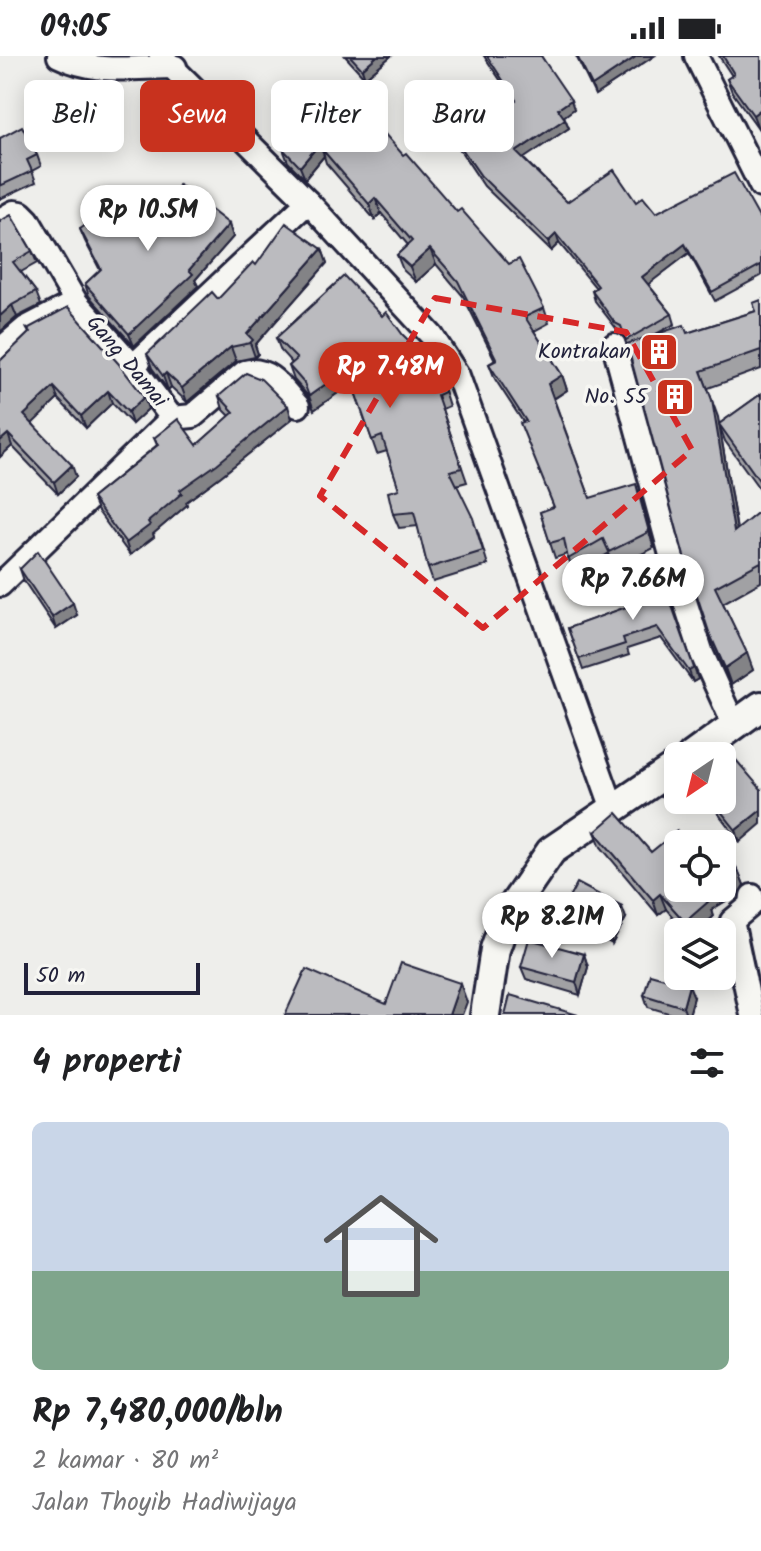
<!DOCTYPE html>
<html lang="id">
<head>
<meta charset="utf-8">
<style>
  :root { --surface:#fff; --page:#f2f2f2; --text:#202124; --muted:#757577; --accent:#c8321e }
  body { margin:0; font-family:Kalam,sans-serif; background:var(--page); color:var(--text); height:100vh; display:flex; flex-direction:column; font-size:30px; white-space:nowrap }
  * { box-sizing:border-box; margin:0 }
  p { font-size:26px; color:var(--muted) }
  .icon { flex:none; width:44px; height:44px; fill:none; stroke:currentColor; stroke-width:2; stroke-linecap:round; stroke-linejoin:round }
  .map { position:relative; height:959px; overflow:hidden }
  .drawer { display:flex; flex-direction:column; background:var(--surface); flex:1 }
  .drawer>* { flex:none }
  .banner { position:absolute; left:24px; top:24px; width:714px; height:72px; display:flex; gap:16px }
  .needle { width:52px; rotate:215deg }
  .controls { position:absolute; left:664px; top:686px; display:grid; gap:16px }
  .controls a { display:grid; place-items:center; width:72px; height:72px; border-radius:12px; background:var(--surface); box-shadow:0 4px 20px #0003; font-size:40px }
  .scale { position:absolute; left:24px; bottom:20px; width:176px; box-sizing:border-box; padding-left:8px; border:4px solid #22223b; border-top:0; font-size:22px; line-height:28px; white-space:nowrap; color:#22223b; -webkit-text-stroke:6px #f6f6f2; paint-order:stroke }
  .price { position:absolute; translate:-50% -68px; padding:0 18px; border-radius:28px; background:#fff; color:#222; font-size:26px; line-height:52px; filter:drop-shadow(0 2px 4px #0008) }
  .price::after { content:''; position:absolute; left:50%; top:48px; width:24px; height:18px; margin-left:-12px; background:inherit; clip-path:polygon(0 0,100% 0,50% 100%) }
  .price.on { background:var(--accent); color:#fff }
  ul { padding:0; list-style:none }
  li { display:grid; align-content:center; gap:16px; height:424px; padding:0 32px }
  li span { display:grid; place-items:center; height:248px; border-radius:12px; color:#555 }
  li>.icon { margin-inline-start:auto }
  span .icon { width:144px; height:144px; fill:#fffc; stroke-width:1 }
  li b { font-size:34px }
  h2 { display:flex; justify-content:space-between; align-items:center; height:96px; padding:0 32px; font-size:34px }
  .pill { padding:0 28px; border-radius:12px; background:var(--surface); box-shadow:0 4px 20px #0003; font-size:28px; line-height:72px }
  .pill.on { background:var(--accent); color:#fff }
  .status { display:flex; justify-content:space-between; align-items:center; height:56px; padding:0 40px; background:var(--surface); direction:ltr }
  .status svg { height:22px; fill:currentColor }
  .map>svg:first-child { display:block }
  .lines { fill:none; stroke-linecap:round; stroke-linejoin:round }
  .minor-casing { stroke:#22223b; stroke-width:28 }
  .tertiary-casing { stroke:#22223b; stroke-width:34 }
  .minor { stroke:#f6f6f2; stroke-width:22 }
  .tertiary { stroke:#f6f6f2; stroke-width:28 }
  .wall { fill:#a1a1a4; stroke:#22223b; stroke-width:2 }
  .shaded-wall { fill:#838386; stroke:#22223b; stroke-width:2 }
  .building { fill:#bbbbbf; stroke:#22223b; stroke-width:2 }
  .marked { fill:none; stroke:#d62828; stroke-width:6; stroke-dasharray:16 10; stroke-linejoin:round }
  .labels { text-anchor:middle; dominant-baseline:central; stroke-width:7; stroke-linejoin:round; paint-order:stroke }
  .poi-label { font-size:22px; fill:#22223b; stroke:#f6f6f2; text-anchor:end }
  .street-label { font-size:22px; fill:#22223b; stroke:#f6f6f2 }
</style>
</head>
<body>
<div class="status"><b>09:05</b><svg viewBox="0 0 49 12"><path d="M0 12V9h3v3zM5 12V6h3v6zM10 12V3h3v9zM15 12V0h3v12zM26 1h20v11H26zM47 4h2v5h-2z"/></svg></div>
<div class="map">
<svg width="761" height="959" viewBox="0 0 761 959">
  <rect width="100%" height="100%" fill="#eeeeeb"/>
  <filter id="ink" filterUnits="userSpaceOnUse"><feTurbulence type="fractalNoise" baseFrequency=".0125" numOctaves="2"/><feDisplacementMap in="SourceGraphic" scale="16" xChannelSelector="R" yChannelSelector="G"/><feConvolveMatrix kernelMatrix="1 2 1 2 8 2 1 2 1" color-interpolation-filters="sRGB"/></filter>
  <g filter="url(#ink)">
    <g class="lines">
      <defs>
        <g id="minor">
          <path d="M59 0C97 19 134 11 175 11"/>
          <polyline points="161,0 308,146 432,280 458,320 613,753"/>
          <polyline points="696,0 761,130"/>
          <polyline points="0,164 14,156 21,157 28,164 76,246"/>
          <polyline points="614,289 677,521 702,598 735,671"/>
          <polyline points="0,294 26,272 76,246 133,310 172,362 0,529"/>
          <polyline points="133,310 308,146"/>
          <path d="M172 362 193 360 245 316C269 310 283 334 298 350"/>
          <polyline points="752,840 751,849 732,865 752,959"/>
        </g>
        <g id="tertiary">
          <polyline points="692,700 761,650"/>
          <polyline points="485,959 495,893 507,859 551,795 678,709"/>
        </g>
      </defs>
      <use href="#minor" class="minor-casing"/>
      <use href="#tertiary" class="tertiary-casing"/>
      <use href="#minor" class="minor"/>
      <use href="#tertiary" class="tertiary"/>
    </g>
    <g class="wall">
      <polygon points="345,0 391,0 365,22"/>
      <polygon points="484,0 541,0 574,53 564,60 569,72 523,102 567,146 636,146 656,157 761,165 761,220 715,245 689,197 648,228 672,258 675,268 656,278 687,277 756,255 761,244 761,313 708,332 719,368 761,338 761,435 725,385 719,368 737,474 761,454 761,526 723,547 753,614 731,629 709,576 624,280 619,276 595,245 592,235 596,232 559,187 551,195 484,130 460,94 456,84 515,46"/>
      <polygon points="576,0 654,0 595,39"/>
      <polygon points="719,0 761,0 758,72 732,36 727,23 732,20"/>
      <polygon points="0,82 37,99 41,110 32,115 36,126 0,143"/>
      <polygon points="321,86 323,90 403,99 457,156 544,252 549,267 534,275 562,319 567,334 554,343 590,442 641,443 654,492 615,511 608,498 574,518 567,498 555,502 540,456 554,451 523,366 495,323 489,308 495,304 463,240 436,208 416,226 403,214 397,199 408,189 381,157 375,164 326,107 324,100 305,123 288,106 283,93"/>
      <polygon points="0,165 32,195 37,207 21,216 36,236 41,249 17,261 0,276"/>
      <polygon points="149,165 233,181 195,224 198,230 134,290 89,240 85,228 100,214 85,185 80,173"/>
      <polygon points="322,193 327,207 255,289 258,298 255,301 236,305 187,346 171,331 168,334 152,312 147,298 218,243 256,209"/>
      <polygon points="382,260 437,312 449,350 442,353 467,426 456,429 478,476 488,509 433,526 428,512 418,470 399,472 393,458 399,433 387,395 377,398 352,327 314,354 309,341 294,324 289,310 292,307 281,295 276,282"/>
      <polygon points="27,273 144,341 148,353 132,368 112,347 86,372 58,343 32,367 76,421 58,438 12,390 0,401 0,305 29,277"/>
      <polygon points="219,340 292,363 221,420 186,446 187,449 153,478 154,481 130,499 97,454 92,442 157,389 154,382 197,389 230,360 223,353"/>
      <polygon points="20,513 77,559 56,573 24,525"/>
      <polygon points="625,528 698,623 693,626 661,582 627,593 629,599 583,614 568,572 632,549"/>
      <polygon points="761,733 740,786 708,744 722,744"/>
      <polygon points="595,776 678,832 738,814 744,829 739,837 711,854 713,861 696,876 686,876 666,853 658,859 601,791"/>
      <polygon points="563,853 626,862 612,888 567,864"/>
      <polygon points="584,898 588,911 580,939 526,923 521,911"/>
      <polygon points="644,939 694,941 689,959 675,959 648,951"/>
    </g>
    <g class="shaded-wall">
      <polygon points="377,0 391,0 365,22 362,13"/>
      <polygon points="637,0 654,0 595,39 592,30"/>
      <polygon points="571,44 574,53 562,62 558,53"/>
      <polygon points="761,53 761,70 758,72 753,59"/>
      <polygon points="565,63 569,72 520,105 516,96"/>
      <polygon points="321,86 326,98 321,92 324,100 305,123 300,111"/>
      <polygon points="375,142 381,157 375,164 369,148"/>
      <polygon points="229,168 233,181 195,224 198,230 134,290 129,278 189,214"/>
      <polygon points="556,178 559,187 551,195 548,186"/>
      <polygon points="685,188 689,197 646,230 642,221"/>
      <polygon points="322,193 327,207 255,289 258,298 255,301 247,278"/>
      <polygon points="430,193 436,208 416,226 410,211"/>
      <polygon points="12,249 17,261 0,276 0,260"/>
      <polygon points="231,291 236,305 187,346 182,332"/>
      <polygon points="347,313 352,327 314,354 309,340"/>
      <polygon points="701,315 718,361 740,493 734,476"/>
      <polygon points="166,317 171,331 168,334 163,320"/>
      <polygon points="562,319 567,334 553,343 548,328"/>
      <polygon points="54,331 58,343 29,371 24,359"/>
      <polygon points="108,335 112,347 86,372 81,360"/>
      <polygon points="144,341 148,353 132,368 128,356"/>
      <polygon points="288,350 292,363 221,420 186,446 187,449 153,478 154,481 130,499 126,487 180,434"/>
      <polygon points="8,378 12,390 0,401 0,385"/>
      <polygon points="72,409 76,421 58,438 54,426"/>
      <polygon points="636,428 641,443 654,492 649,476"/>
      <polygon points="664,527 698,623 693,626 689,615"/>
      <polygon points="73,547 77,559 56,573 52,561"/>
      <polygon points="747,597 753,614 731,629 725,612"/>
      <polygon points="761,754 761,768 740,786 736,774"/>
      <polygon points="738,814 744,829 739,837 711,854 713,861 696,876 688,876 685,866 703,841 717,832 722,832 722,829"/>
      <polygon points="660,838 666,853 658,859 653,844"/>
      <polygon points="622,851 626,862 612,888 609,877"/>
      <polygon points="584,898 588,911 580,939 576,926"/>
      <polygon points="460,927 467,946 462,959 449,959"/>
      <polygon points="689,929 694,941 689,959 686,959 683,951"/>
    </g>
    <g class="building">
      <polygon points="350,0 377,0 362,13"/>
      <polygon points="487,0 541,0 571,44 558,53 565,63 516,96 567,146 614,114 636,146 643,141 656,157 734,117 761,165 761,209 712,236 685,188 642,221 672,258 626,284 621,270 615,267 592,235 598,230 556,178 548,186 481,120 456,84 516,44"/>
      <polygon points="577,0 637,0 592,30"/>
      <polygon points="723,0 761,0 761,53 753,59 727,23 734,18"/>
      <polygon points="364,54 403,99 406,97 457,156 461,153 509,208 519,203 544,252 525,261 562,319 548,328 590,442 636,428 649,476 609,496 603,483 568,503 564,483 550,487 540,456 554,451 520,367 526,365 489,308 497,304 458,225 430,193 410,211 397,199 412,185 375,142 369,148 321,92"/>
      <polygon points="22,70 37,99 27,104 32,115 0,130 0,82"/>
      <polygon points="308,70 321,86 300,111 283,93"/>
      <polygon points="179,129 229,168 189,214 193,218 129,278 85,228 101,213 80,173 133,137 149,165"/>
      <polygon points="11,159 32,195 13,206 36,236 12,249 0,260 0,165"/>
      <polygon points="286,167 322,193 247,278 253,284 250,287 231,291 182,332 166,317 163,320 147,298 212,236 218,243 253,206 256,209"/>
      <polygon points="344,220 382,260 386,256 403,279 437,312 444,336 437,339 462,412 450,415 473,462 483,495 428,512 414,456 393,458 388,436 399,433 382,380 372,384 347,313 309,340 304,327 289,310 297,303 276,282"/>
      <polygon points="761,244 761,294 701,315 712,344 734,476 761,454 761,506 715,531 747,597 725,612 709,576 684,500 627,288 684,269 687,277 756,255 753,247"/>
      <polygon points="68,251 118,307 144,341 128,356 108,335 81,360 54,331 24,359 72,409 54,426 8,378 0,385 0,305 30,276 27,273"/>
      <polygon points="246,317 261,323 288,350 217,408 180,434 182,437 148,466 150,469 126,487 92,442 159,388 154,382 178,363 197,389 234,356 219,340"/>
      <polygon points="761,338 761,427 719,368"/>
      <polygon points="38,495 73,547 52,561 20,513"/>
      <polygon points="660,516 694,612 689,615 657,571 623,582 625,588 579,603 568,572 632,549 625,528"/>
      <polygon points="724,690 761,733 761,754 736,774 712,744 722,744 722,700 713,700"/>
      <polygon points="617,757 651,796 677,775 688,788 678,788 678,832 717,832 703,841 708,846 685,866 660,838 653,844 595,776"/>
      <polygon points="726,796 738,814 733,822 722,829 722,798"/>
      <polygon points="577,827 622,851 609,877 563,853"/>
      <polygon points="529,883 584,898 576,926 521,911"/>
      <polygon points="401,907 460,927 449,959 285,959 306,913 386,948"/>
      <polygon points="650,918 689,929 683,951 644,939"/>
      <polygon points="510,939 578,959 505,959"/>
    </g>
  </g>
  <path class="marked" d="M435 242 626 276 692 394 483 572 320 440Z"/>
  <defs>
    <symbol id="building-square" viewBox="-11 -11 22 22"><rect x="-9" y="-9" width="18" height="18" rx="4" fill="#c8321e" stroke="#f6f6f2"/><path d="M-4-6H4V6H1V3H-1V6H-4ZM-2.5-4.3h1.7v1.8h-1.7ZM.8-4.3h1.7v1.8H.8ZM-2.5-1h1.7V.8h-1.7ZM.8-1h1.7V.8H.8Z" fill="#fff"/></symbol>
  </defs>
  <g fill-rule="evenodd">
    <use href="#building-square" x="637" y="274" width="44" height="44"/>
    <use href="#building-square" x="653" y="319" width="44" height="44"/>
  </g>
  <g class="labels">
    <g class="poi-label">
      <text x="631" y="296">Kontrakan</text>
      <text x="647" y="341">No. 55</text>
    </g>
    <g class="street-label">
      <text transform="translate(126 306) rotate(50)">Gang Damai</text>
    </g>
  </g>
</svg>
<div class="controls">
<a><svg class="needle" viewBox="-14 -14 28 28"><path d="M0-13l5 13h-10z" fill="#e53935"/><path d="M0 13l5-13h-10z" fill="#757577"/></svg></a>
<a><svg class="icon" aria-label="locate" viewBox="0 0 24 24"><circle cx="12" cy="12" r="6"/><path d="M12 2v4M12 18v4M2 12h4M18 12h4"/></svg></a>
<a><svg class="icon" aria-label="layers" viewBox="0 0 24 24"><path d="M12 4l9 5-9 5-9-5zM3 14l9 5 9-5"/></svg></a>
</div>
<div class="scale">50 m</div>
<b class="price" style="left:148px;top:197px">Rp 10.5M</b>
<b class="price on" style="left:390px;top:354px">Rp 7.48M</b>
<b class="price" style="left:633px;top:566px">Rp 7.66M</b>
<b class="price" style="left:552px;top:904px">Rp 8.21M</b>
<div class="banner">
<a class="pill">Beli</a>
<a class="pill on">Sewa</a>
<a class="pill">Filter</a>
<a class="pill">Baru</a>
</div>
</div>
<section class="drawer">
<h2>4 properti<svg class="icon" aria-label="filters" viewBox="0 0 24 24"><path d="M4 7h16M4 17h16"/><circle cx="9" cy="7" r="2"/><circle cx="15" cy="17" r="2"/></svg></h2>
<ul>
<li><span style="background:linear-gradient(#c9d6e8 60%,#7fa58c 0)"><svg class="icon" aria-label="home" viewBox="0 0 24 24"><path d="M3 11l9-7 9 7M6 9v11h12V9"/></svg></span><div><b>Rp 7,480,000/bln</b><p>2 kamar · 80 m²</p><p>Jalan Thoyib Hadiwijaya</p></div></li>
</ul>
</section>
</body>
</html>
